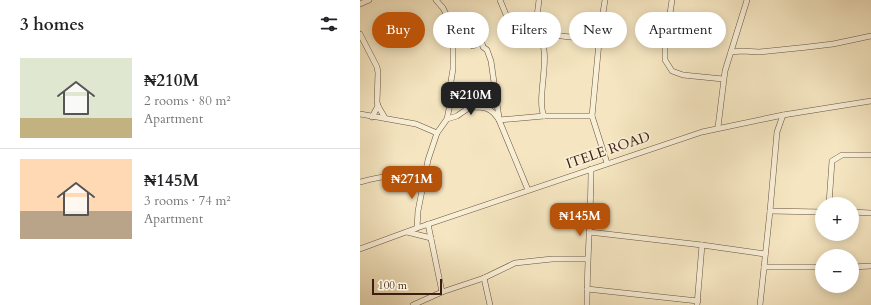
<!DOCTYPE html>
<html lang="en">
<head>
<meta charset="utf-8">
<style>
  :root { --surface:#fff; --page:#f6f6f6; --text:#202124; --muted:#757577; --line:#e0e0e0; --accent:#b45309 }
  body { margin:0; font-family:Cardo,serif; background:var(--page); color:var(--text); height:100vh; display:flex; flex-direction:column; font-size:15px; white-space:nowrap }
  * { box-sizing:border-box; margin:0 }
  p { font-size:13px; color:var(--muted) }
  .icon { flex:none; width:22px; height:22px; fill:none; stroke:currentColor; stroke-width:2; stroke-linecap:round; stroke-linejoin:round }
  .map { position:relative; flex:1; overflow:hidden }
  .drawer { display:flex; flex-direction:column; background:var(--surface); width:360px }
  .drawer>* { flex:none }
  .top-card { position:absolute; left:12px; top:12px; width:380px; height:36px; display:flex; gap:8px }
  .controls { position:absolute; left:455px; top:197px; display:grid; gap:8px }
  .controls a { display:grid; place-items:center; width:44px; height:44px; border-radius:50%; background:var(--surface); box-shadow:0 2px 10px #0003; font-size:20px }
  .scale { position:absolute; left:12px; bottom:10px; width:70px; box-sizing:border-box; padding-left:4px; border:2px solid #3d1e11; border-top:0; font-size:11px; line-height:14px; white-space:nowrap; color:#3d1e11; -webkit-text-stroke:3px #f8efd7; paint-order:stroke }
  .price { position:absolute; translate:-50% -34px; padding:0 9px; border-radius:8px; background:var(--accent); color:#fff; font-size:13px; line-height:26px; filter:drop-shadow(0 1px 2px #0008) }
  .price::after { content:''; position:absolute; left:50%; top:24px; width:12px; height:9px; margin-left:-6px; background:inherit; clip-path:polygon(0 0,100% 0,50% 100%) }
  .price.on { background:#222; color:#fff }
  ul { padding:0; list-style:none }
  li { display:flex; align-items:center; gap:12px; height:100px; padding:0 20px }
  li+li { border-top:1px solid var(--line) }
  li span { display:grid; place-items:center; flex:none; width:112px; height:80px; border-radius:0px; color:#555 }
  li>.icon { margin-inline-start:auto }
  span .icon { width:48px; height:48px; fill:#fffc; stroke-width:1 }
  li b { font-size:17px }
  h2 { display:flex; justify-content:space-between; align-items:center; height:48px; padding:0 20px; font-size:17px }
  .pill { padding:0 14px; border-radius:18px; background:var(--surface); box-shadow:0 2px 10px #0003; font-size:14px; line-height:36px }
  .pill.on { background:var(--accent); color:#fff }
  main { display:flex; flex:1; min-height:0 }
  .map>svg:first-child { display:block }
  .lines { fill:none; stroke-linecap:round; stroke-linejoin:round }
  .minor-casing { stroke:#6b503d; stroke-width:6 }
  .minor { stroke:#f8efd7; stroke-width:5 }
  .labels { text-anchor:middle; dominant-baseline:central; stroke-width:3.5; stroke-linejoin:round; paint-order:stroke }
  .street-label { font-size:14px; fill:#3d1e11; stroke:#f8efd7 }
</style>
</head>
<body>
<main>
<section class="drawer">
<h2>3 homes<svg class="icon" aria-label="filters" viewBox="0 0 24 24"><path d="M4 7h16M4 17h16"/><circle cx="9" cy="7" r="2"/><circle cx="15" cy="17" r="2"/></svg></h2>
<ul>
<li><span style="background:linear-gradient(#dfe7d0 75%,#c2b280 0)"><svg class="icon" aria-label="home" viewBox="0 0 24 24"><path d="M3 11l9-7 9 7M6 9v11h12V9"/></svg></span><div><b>₦210M</b><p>2 rooms · 80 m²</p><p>Apartment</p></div></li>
<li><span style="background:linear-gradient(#ffd9b3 65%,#b9a48a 0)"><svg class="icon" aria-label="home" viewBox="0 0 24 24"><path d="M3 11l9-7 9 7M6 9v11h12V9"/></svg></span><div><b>₦145M</b><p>3 rooms · 74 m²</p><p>Apartment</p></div></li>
</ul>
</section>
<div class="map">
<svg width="511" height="305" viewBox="0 0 511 305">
  <rect width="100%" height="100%" fill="#f5e6c1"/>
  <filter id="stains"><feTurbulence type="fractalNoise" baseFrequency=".005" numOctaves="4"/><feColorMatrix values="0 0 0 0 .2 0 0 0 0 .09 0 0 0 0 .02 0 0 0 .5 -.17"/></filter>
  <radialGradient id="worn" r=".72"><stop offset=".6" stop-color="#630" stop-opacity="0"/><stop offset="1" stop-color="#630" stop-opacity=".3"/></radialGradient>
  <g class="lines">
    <defs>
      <g id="minor">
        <polyline points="140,0 156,39"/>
        <polyline points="245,0 240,32 232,116 247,163"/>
        <polyline points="312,0 305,47 305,60 312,71 323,75 363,79"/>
        <polyline points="0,4 9,0"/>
        <polyline points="90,32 97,38 113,46 118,43 122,43 123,47 127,50 131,61 139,118"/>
        <polyline points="175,33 179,0"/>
        <polyline points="0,34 17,67 18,73 17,102 18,106 25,118"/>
        <polyline points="154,34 158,36 175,33 228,39 239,43"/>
        <path d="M176 34C195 47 175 97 184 116"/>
        <polyline points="371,52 382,51 399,52 448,47 473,44 511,36"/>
        <polyline points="0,114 56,124 77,133"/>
        <polyline points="12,117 18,106"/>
        <path d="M87 119 97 116 110 107C125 107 131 107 139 120L168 190"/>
        <polyline points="139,120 184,116 232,116"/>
        <polyline points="358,127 365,71 387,0"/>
        <path d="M0 182C23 176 41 173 66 176"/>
        <polyline points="469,204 472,161 482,155 511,155"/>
        <polyline points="410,211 462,212"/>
        <polyline points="492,212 511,213"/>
        <polyline points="68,224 82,292"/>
        <polyline points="57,228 58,211 68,160 77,133 87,119 91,99 90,87 93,69 93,48 88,29 89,20 83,8 76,0"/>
        <polyline points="47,232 71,238"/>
        <polyline points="229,232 342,245 405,254"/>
        <polyline points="0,249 57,228 342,132 423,115 511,101"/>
        <polyline points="404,267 462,267"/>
        <polyline points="492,267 511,266"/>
        <polyline points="124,278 130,305"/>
        <polyline points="227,289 338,301"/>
        <polyline points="53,305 82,292 124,278 155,263 192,259 227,259"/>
        <path d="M227 305C227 260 231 215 231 169"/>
        <polyline points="337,305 342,245"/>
        <polyline points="400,305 410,211 417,132 423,115"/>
      </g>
    </defs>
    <use href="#minor" class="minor-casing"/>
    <use href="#minor" class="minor"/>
  </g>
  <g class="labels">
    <g class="street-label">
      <text transform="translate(248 150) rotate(-19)">ITELE ROAD</text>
    </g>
  </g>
  <rect width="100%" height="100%" filter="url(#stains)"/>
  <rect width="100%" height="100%" fill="url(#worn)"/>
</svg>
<div class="controls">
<a>+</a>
<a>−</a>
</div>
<div class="scale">100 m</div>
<b class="price on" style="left:111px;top:116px">₦210M</b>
<b class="price" style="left:52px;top:200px">₦271M</b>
<b class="price" style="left:220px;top:237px">₦145M</b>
<div class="top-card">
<a class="pill on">Buy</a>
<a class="pill">Rent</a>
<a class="pill">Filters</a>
<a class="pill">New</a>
<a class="pill">Apartment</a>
</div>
</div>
</main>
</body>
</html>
